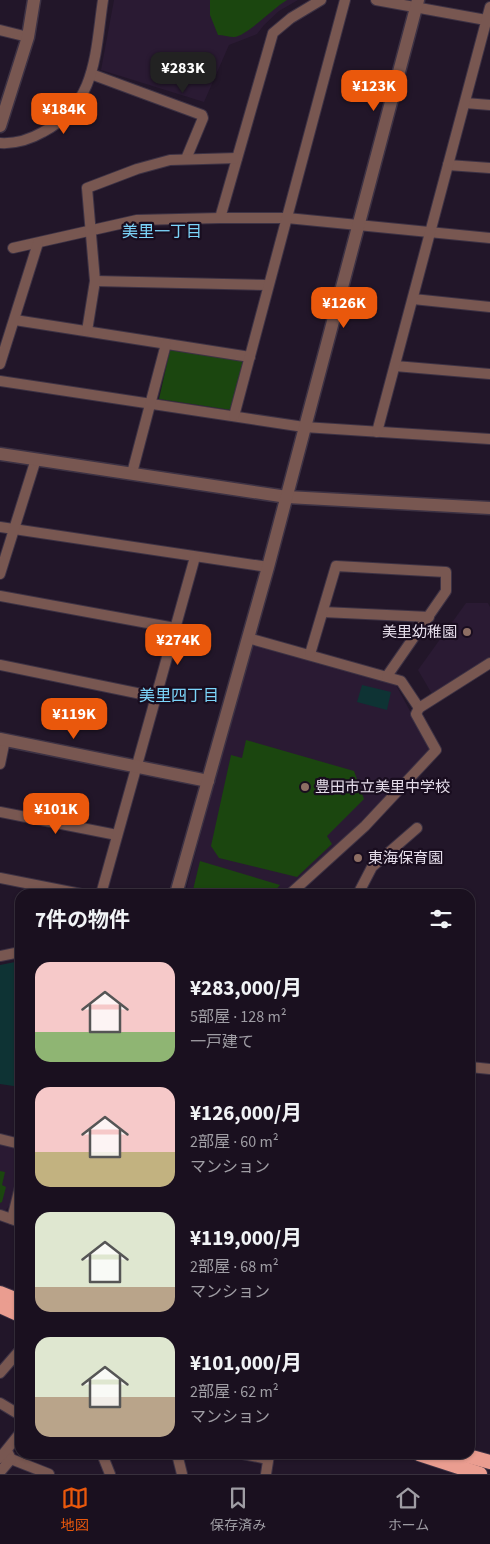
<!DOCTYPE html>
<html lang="ja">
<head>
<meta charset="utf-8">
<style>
  :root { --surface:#1a101f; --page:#231928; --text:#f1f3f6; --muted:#9f9da4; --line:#38303d; --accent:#ea580c }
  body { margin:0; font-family:"Source Sans 3","Noto Sans JP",sans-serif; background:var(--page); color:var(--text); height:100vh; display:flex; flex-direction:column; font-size:19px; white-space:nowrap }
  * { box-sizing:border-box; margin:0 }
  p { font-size:16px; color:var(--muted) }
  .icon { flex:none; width:28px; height:28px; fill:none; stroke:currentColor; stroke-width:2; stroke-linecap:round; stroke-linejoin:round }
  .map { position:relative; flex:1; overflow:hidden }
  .panel { position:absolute; left:15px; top:889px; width:460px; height:570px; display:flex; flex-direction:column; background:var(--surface); border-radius:15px; box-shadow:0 1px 4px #0004,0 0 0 1px var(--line) }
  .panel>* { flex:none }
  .price { position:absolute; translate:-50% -42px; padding:0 11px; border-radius:10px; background:var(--accent); color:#fff; font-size:16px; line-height:32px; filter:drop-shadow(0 1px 2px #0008) }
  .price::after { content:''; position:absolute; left:50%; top:30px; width:15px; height:11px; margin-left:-8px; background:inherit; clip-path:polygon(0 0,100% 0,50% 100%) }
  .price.current { background:#222; color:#fff }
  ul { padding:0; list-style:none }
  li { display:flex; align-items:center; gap:15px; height:125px; padding:0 20px }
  li span { display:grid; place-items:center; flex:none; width:140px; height:100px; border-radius:15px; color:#555 }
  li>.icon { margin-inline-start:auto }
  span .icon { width:60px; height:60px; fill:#fffc; stroke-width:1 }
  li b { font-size:21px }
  h2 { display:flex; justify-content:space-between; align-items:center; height:60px; padding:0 20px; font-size:21px }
  .menu { display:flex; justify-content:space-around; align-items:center; height:70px; border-top:1px solid var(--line); background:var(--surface); font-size:14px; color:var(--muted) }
  .menu a { display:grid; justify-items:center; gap:2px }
  .menu .current { color:var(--accent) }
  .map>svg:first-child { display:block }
  .built { fill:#2a1a33 }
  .green { fill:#1b460f }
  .water { fill:#0e3334 }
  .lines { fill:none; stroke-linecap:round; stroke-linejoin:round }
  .minor-casing { stroke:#3d3244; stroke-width:12 }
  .tertiary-casing { stroke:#3d3244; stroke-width:15 }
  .trunk-casing { stroke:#3d3244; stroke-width:16 }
  .minor { stroke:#785751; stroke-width:10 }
  .tertiary { stroke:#785751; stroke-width:12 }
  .trunk { stroke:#ea9d90; stroke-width:14 }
  .education-dot { fill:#8d6e63; stroke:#190d1f; stroke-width:2 }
  .labels { text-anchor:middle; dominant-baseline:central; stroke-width:4.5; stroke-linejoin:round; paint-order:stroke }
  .poi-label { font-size:15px; fill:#e6deeb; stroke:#190d1f; text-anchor:start }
  .neighbourhood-label { font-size:16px; fill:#7cd5fa; stroke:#190d1f }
</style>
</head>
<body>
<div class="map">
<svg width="490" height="1474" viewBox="0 0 490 1474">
  <rect width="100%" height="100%" fill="#221629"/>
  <g class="built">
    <polygon points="114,0 298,0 279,11 264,25 257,34 229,45 204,102 101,70"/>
    <polygon points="466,603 488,603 490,607 490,658 432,694 418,670"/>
    <polygon points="255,644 396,685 431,750 364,823 285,894 185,894 249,649"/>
    <polygon points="0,1143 20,1149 20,1170 10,1205 3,1213 0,1212"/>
  </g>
  <g class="green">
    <path d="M210 0H287C273 8 247 36 234 37 229 37 223 35 218 35L210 15Z"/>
    <polygon points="170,350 244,361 231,410 159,399"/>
    <polygon points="246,740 354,771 364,799 327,836 332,844 297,877 219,858 211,846 231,755 242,758"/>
    <polygon points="200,861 280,885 272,894 192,894"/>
    <polygon points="0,1171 5,1172 2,1185 6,1187 2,1202 0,1203"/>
  </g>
  <g class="water">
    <polygon points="362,685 391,692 387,710 357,702"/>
    <polygon points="20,961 20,1087 0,1084 0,965"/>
  </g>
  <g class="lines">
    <defs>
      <g id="minor">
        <polyline points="376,0 486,20"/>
        <polyline points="0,30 28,37"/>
        <polyline points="91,74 202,115 203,118 186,159"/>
        <polyline points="465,103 490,105"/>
        <path d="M0 143C16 144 29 140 43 132 97 104 95 53 103 0"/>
        <polyline points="448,165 490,168"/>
        <polyline points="220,218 273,33 291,18 321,0"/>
        <polyline points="13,248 137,220 220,218 287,218 490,238"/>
        <polyline points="95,281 268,285"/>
        <polyline points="413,299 490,307"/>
        <polyline points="15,320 250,357"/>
        <polyline points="87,331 95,281 87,188 137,169 170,160 237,158"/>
        <polyline points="0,364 38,243"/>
        <polyline points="395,366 490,374"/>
        <polyline points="0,381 304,427 490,439"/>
        <polyline points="234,416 345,0"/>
        <polyline points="377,432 490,7"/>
        <polyline points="132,473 166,344"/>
        <polyline points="0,527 268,567"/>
        <polyline points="0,574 36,459"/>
        <polyline points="0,596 175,628"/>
        <polyline points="323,612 429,617"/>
        <polyline points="248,638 401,681 419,708"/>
        <polyline points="310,654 336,566 446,572 446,591 387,676"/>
        <polyline points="0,665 156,697"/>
        <polyline points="0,764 5,740"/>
        <polyline points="0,812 117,835"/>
        <polyline points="0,878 81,894"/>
        <polyline points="101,894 195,557"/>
        <polyline points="290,894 365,826 436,750 416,714 419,708 490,663"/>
        <polyline points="358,894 372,867 417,828"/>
        <polyline points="0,956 20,952"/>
        <polyline points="470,1067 490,1069"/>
        <polyline points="0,1139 20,1144"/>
        <polyline points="0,1215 20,1222"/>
        <polyline points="12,1219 20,1187"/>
        <polyline points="0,1373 20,1350"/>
        <polyline points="0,1403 20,1415"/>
        <polyline points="7,1451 11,1459 49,1474"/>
        <polyline points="102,1454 110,1474"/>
        <polyline points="177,1454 182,1474"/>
        <polyline points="243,1454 268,1459"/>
        <polyline points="0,1458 20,1433"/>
        <polyline points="0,1472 11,1459"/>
        <polyline points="266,1474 269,1455"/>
      </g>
      <g id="tertiary">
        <polyline points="0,126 28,37 34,0"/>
        <polyline points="0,454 287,497 490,508"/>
        <polyline points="0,739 208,781"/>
        <polyline points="176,894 268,567 418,0"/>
      </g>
      <g id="trunk">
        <polyline points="0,1293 20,1301"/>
        <polyline points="0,1306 20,1315"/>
        <polyline points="419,1454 480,1474"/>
        <polyline points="461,1454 490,1462"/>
      </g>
    </defs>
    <use href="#minor" class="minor-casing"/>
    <use href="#tertiary" class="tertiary-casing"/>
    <use href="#trunk" class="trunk-casing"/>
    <use href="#minor" class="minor"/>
    <use href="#tertiary" class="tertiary"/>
    <use href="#trunk" class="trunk"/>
  </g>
  <g class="education-dot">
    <circle cx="467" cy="632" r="5"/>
    <circle cx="305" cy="787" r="5"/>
    <circle cx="358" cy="858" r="5"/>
  </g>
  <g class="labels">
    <g class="poi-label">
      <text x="457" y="632" text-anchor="end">美里幼稚園</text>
      <text x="315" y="787">豊田市立美里中学校</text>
      <text x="368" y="858">東海保育園</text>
    </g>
    <g class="neighbourhood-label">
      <text x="162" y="232">美里一丁目</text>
      <text x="179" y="696">美里四丁目</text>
    </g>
  </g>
</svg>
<b class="price current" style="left:183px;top:94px">¥283K</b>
<b class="price" style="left:374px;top:112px">¥123K</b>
<b class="price" style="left:64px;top:135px">¥184K</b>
<b class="price" style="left:344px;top:329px">¥126K</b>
<b class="price" style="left:178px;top:666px">¥274K</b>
<b class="price" style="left:74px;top:740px">¥119K</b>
<b class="price" style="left:56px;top:835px">¥101K</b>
<section class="panel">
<h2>7件の物件<svg class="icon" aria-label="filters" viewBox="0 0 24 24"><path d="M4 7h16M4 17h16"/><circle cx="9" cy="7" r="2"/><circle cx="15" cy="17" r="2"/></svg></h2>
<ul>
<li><span style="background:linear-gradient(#f6c9c9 70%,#8fb573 0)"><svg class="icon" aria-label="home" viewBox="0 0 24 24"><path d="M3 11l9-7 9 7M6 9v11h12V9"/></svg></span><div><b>¥283,000/月</b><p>5部屋 · 128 m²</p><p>一戸建て</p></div></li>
<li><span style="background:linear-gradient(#f6c9c9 65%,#c2b280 0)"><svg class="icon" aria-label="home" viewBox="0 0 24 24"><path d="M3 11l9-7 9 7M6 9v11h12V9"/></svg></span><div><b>¥126,000/月</b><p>2部屋 · 60 m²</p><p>マンション</p></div></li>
<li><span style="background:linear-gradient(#dfe7d0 75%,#b9a48a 0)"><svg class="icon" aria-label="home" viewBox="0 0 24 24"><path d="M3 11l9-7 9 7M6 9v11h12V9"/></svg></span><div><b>¥119,000/月</b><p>2部屋 · 68 m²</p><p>マンション</p></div></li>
<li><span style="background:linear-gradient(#dfe7d0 60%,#b9a48a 0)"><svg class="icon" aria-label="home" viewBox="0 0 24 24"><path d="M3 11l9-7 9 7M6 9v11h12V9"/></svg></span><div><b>¥101,000/月</b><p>2部屋 · 62 m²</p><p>マンション</p></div></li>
</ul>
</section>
</div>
<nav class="menu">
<a class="current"><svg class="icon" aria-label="map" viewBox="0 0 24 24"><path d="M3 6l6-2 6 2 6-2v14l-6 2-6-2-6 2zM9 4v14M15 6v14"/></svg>地図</a>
<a><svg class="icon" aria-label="saved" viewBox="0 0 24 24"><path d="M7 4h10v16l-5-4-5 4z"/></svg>保存済み</a>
<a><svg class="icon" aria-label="home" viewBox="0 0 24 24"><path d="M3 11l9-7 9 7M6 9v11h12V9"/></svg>ホーム</a>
</nav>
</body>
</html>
